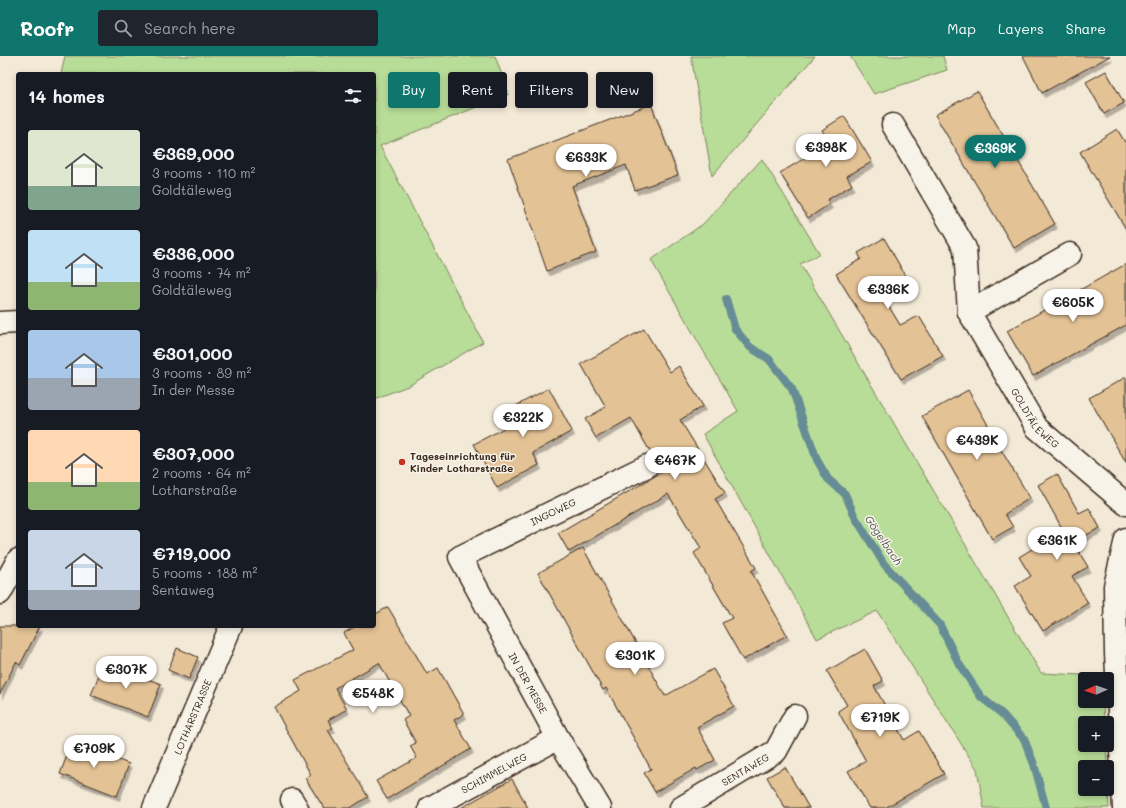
<!DOCTYPE html>
<html lang="en">
<head>
<meta charset="utf-8">
<style>
  :root { --surface:#171b24; --page:#20242c; --text:#f1f3f6; --muted:#9ea1a6; --accent:#0f766e }
  body { margin:0; font-family:Mali,sans-serif; background:var(--page); color:var(--text); height:100vh; display:flex; flex-direction:column; font-size:15px; white-space:nowrap }
  * { box-sizing:border-box; margin:0 }
  p { font-size:13px; color:var(--muted) }
  .icon { flex:none; width:22px; height:22px; fill:none; stroke:currentColor; stroke-width:2; stroke-linecap:round; stroke-linejoin:round }
  .map { position:relative; flex:1; overflow:hidden }
  .side { position:absolute; left:16px; top:16px; width:360px; height:556px; display:flex; flex-direction:column; background:var(--surface); border-radius:4px; box-shadow:0 2px 6px #0003 }
  .side>* { flex:none }
  .hud { position:absolute; left:388px; top:16px; width:380px; height:36px; display:flex; gap:8px }
  .needle { width:26px; rotate:268deg }
  .controls { position:absolute; left:1078px; top:616px; display:grid; gap:8px }
  .controls a { display:grid; place-items:center; width:36px; height:36px; border-radius:4px; background:var(--surface); box-shadow:0 2px 6px #0003; font-size:20px }
  .price { position:absolute; translate:-50% -34px; padding:0 9px; border-radius:14px; background:#fff; color:#222; font-size:13px; line-height:26px; filter:drop-shadow(0 1px 2px #0008) }
  .price::after { content:''; position:absolute; left:50%; top:24px; width:12px; height:9px; margin-left:-6px; background:inherit; clip-path:polygon(0 0,100% 0,50% 100%) }
  .price.current { background:var(--accent); color:#fff }
  ul { padding:0; list-style:none }
  li { display:flex; align-items:center; gap:12px; height:100px; padding:0 12px }
  li span { display:grid; place-items:center; flex:none; width:112px; height:80px; border-radius:4px; color:#555 }
  li>.icon { margin-inline-start:auto }
  span .icon { width:48px; height:48px; fill:#fffc; stroke-width:1 }
  li b { font-size:17px }
  h2 { display:flex; justify-content:space-between; align-items:center; height:48px; padding:0 12px; font-size:17px }
  .pill { padding:0 14px; border-radius:4px; background:var(--surface); box-shadow:0 2px 6px #0003; font-size:14px; line-height:36px }
  .pill.current { background:var(--accent); color:#fff }
  header { display:flex; align-items:center; gap:24px; box-sizing:border-box; height:56px; padding:0 20px; background:var(--accent); color:#fff }
  header strong { font-size:19px }
  nav { display:flex; gap:22px; margin-inline-start:auto; font-size:14px }
  .search { width:280px; height:36px; background:var(--page); display:flex; align-items:center; gap:10px; box-sizing:border-box; padding:0 14px; border-radius:4px; color:var(--muted); font-size:15px }
  .map>svg:first-child { display:block }
  .green { fill:#b8dd98; stroke:#7a845b }
  .lines { fill:none; stroke-linecap:round; stroke-linejoin:round }
  .stream { stroke:#668c95; stroke-width:8 }
  .building { fill:#e3c295; stroke:#3b2a1e; filter:url(#shadow) }
  .street-casing { stroke:#3b2a1e; stroke-width:25 }
  .street { stroke:#f7f3e8; stroke-width:22 }
  .poi-dot { fill:#c8321e; stroke:#f7f3e8; stroke-width:1.5 }
  .labels { text-anchor:middle; dominant-baseline:central; stroke-width:3; stroke-linejoin:round; paint-order:stroke }
  .street-label { font-size:10px; fill:#3b2a1e; stroke:#f7f3e8 }
  .poi-label { font-size:10px; font-weight:bold; fill:#3b2a1e; stroke:#f7f3e8; text-anchor:start }
  .water-label { font-size:11px; font-style:italic; fill:#4d5350; stroke:#f7f3e8 }
</style>
</head>
<body>
<header>
<strong>Roofr</strong>
<div class="search"><svg class="icon" aria-label="search" viewBox="0 0 24 24"><circle cx="10" cy="10" r="6"/><path d="M15 15l6 6"/></svg>Search here</div>
<nav><a>Map</a><a>Layers</a><a>Share</a></nav>
</header>
<div class="map">
<svg width="1126" height="752" viewBox="0 0 1126 752">
  <defs>
    <filter id="shadow"><feDropShadow dx="2.5" dy="4.5" stdDeviation="0" flood-color="#0004"/></filter>
  </defs>
  <rect width="100%" height="100%" fill="#f3e9d7"/>
  <filter id="ink" filterUnits="userSpaceOnUse"><feTurbulence type="fractalNoise" baseFrequency=".025" numOctaves="2"/><feDisplacementMap in="SourceGraphic" scale="8" xChannelSelector="R" yChannelSelector="G"/><feConvolveMatrix kernelMatrix="1 2 1 2 8 2 1 2 1" color-interpolation-filters="sRGB"/></filter>
  <g filter="url(#ink)">
    <g class="green">
      <polygon points="65,0 495,0 509,38 380,90 483,286 408,330 374,343 374,18 61,18"/>
      <polygon points="691,0 815,0 712,120"/>
      <polygon points="850,0 943,0 947,14 874,38"/>
      <polygon points="762,103 820,198 800,208 1041,617 1102,620 1102,623 1085,623 1085,645 1103,645 1104,667 1085,667 1085,689 1106,689 1107,711 1085,711 1085,733 1107,733 1107,715 1109,752 984,752 977,713 877,555 817,583 703,378 738,355 651,204 703,168"/>
    </g>
    <g class="lines">
      <polyline class="stream" points="726,243 735,273 750,291 769,303 792,333 817,404 828,423 845,438 855,461 884,508 940,569 959,608 981,641 1002,658 1024,683 1034,708 1046,752"/>
    </g>
    <g class="building">
      <polygon points="1023,0 1110,0 1042,37"/>
      <polygon points="1106,15 1124,47 1104,58 1086,26"/>
      <polygon points="977,35 1055,168 1014,192 935,59"/>
      <polygon points="651,48 678,119 635,134 626,109 572,130 596,196 547,215 508,103"/>
      <polygon points="844,60 872,106 847,120 852,129 827,144 830,148 808,162 780,117 805,102 802,97 827,82 822,74"/>
      <polygon points="1117,73 1126,88 1126,173 1080,96"/>
      <polygon points="884,182 905,219 879,234 900,269 919,260 943,300 901,323 836,218 861,203 858,197"/>
      <polygon points="1126,208 1126,269 1033,320 1007,275"/>
      <polygon points="644,273 670,316 679,310 703,350 680,364 725,437 715,443 756,512 751,515 787,579 743,604 722,567 732,562 694,497 701,492 668,438 569,496 558,477 662,416 658,404 652,399 631,362 596,382 585,363 606,351 581,308"/>
      <polygon points="1126,321 1126,407 1089,342"/>
      <polygon points="549,332 572,375 533,397 539,409 497,432 474,388 519,364 512,352"/>
      <polygon points="968,334 993,378 992,379 1030,442 1005,458 1013,471 992,483 922,360"/>
      <polygon points="1057,418 1079,457 1089,452 1100,472 1073,486 1088,511 1072,520 1088,547 1043,575 1015,530 1031,520 1019,501 1063,474 1038,429"/>
      <polygon points="583,492 665,640 713,613 734,650 697,671 715,704 697,714 696,712 655,736 644,717 651,713 606,632 603,634 538,517"/>
      <polygon points="388,551 427,618 438,612 464,658 454,664 471,693 387,743 376,725 417,702 410,690 416,687 403,664 409,660 379,607 335,632 347,653 328,664 333,672 328,674 368,741 350,752 324,752 305,722 311,719 274,651 301,635 295,624 353,594 344,577 356,570 374,570 374,559"/>
      <polygon points="0,570 40,570 20,609 16,606 0,638"/>
      <polygon points="177,592 198,601 189,623 168,614"/>
      <polygon points="865,593 883,625 874,630 904,684 919,675 944,718 885,752 870,752 848,715 866,705 838,655 847,649 827,615"/>
      <polygon points="104,606 161,628 148,661 91,639"/>
      <polygon points="72,686 129,708 117,740 60,718"/>
      <polygon points="785,711 809,752 785,752 767,721"/>
      <polygon points="512,723 528,752 461,752"/>
    </g>
    <g class="lines">
      <defs>
        <g id="street">
          <polyline points="893,69 965,192 969,256"/>
          <path id="s1" d="M1070 198 969 256 1037 372 1126 448"/>
          <polyline points="0,267 18,266"/>
          <polyline points="0,537 18,504"/>
          <polyline points="292,744 297,752"/>
          <path id="s2" d="M154 752 231 570"/>
          <path id="s3" d="M430 752 558 682"/>
          <path id="s4" d="M600 752 558 682 460 501 647 410"/>
          <path id="s5" d="M681 752 776 695 795 660"/>
          <polyline points="1124,752 1116,597 1115,530 1126,483"/>
        </g>
      </defs>
      <use href="#street" class="street-casing"/>
      <use href="#street" class="street"/>
    </g>
  </g>
  <circle class="poi-dot" cx="402" cy="406" r="4"/>
  <g class="labels">
    <g class="street-label">
      <text stroke="none"><textPath href="#s1" startOffset="242">GOLDTÄLEWEG</textPath></text>
      <text stroke="none"><textPath href="#s4" startOffset="391">INGOWEG</textPath></text>
      <text transform="translate(528 627) rotate(61)">IN DER MESSE</text>
      <text stroke="none"><textPath href="#s2" startOffset="99">LOTHARSTRASSE</textPath></text>
      <text stroke="none"><textPath href="#s5" startOffset="75">SENTAWEG</textPath></text>
      <text stroke="none"><textPath href="#s3" startOffset="73">SCHIMMELWEG</textPath></text>
    </g>
    <g class="poi-label">
      <text x="410" y="400">Tageseinrichtung für<tspan x="410" dy="12">Kinder Lotharstraße</tspan></text>
    </g>
    <g class="water-label">
      <text transform="translate(884 484) rotate(56)">Gögelbach</text>
    </g>
  </g>
</svg>
<div class="controls">
<a><svg class="needle" viewBox="-14 -14 28 28"><path d="M0-13l5 13h-10z" fill="#e53935"/><path d="M0 13l5-13h-10z" fill="#9ea1a6"/></svg></a>
<a>+</a>
<a>−</a>
</div>
<b class="price" style="left:826px;top:112px">€398K</b>
<b class="price current" style="left:995px;top:113px">€369K</b>
<b class="price" style="left:586px;top:122px">€633K</b>
<b class="price" style="left:888px;top:254px">€336K</b>
<b class="price" style="left:1073px;top:267px">€605K</b>
<b class="price" style="left:523px;top:382px">€322K</b>
<b class="price" style="left:977px;top:405px">€439K</b>
<b class="price" style="left:675px;top:425px">€467K</b>
<b class="price" style="left:1057px;top:505px">€361K</b>
<b class="price" style="left:635px;top:620px">€301K</b>
<b class="price" style="left:126px;top:634px">€307K</b>
<b class="price" style="left:373px;top:658px">€548K</b>
<b class="price" style="left:880px;top:682px">€719K</b>
<b class="price" style="left:94px;top:713px">€709K</b>
<div class="hud">
<a class="pill current">Buy</a>
<a class="pill">Rent</a>
<a class="pill">Filters</a>
<a class="pill">New</a>
</div>
<section class="side">
<h2>14 homes<svg class="icon" aria-label="filters" viewBox="0 0 24 24"><path d="M4 7h16M4 17h16"/><circle cx="9" cy="7" r="2"/><circle cx="15" cy="17" r="2"/></svg></h2>
<ul>
<li><span style="background:linear-gradient(#dfe7d0 70%,#7fa58c 0)"><svg class="icon" aria-label="home" viewBox="0 0 24 24"><path d="M3 11l9-7 9 7M6 9v11h12V9"/></svg></span><div><b>€369,000</b><p>3 rooms · 110 m²</p><p>Goldtäleweg</p></div></li>
<li><span style="background:linear-gradient(#bfe0f5 65%,#8fb573 0)"><svg class="icon" aria-label="home" viewBox="0 0 24 24"><path d="M3 11l9-7 9 7M6 9v11h12V9"/></svg></span><div><b>€336,000</b><p>3 rooms · 74 m²</p><p>Goldtäleweg</p></div></li>
<li><span style="background:linear-gradient(#a9c7e8 60%,#9aa5b1 0)"><svg class="icon" aria-label="home" viewBox="0 0 24 24"><path d="M3 11l9-7 9 7M6 9v11h12V9"/></svg></span><div><b>€301,000</b><p>3 rooms · 89 m²</p><p>In der Messe</p></div></li>
<li><span style="background:linear-gradient(#ffd9b3 65%,#8fb573 0)"><svg class="icon" aria-label="home" viewBox="0 0 24 24"><path d="M3 11l9-7 9 7M6 9v11h12V9"/></svg></span><div><b>€307,000</b><p>2 rooms · 64 m²</p><p>Lotharstraße</p></div></li>
<li><span style="background:linear-gradient(#c9d6e8 75%,#9aa5b1 0)"><svg class="icon" aria-label="home" viewBox="0 0 24 24"><path d="M3 11l9-7 9 7M6 9v11h12V9"/></svg></span><div><b>€719,000</b><p>5 rooms · 188 m²</p><p>Sentaweg</p></div></li>
</ul>
</section>
</div>
</body>
</html>
